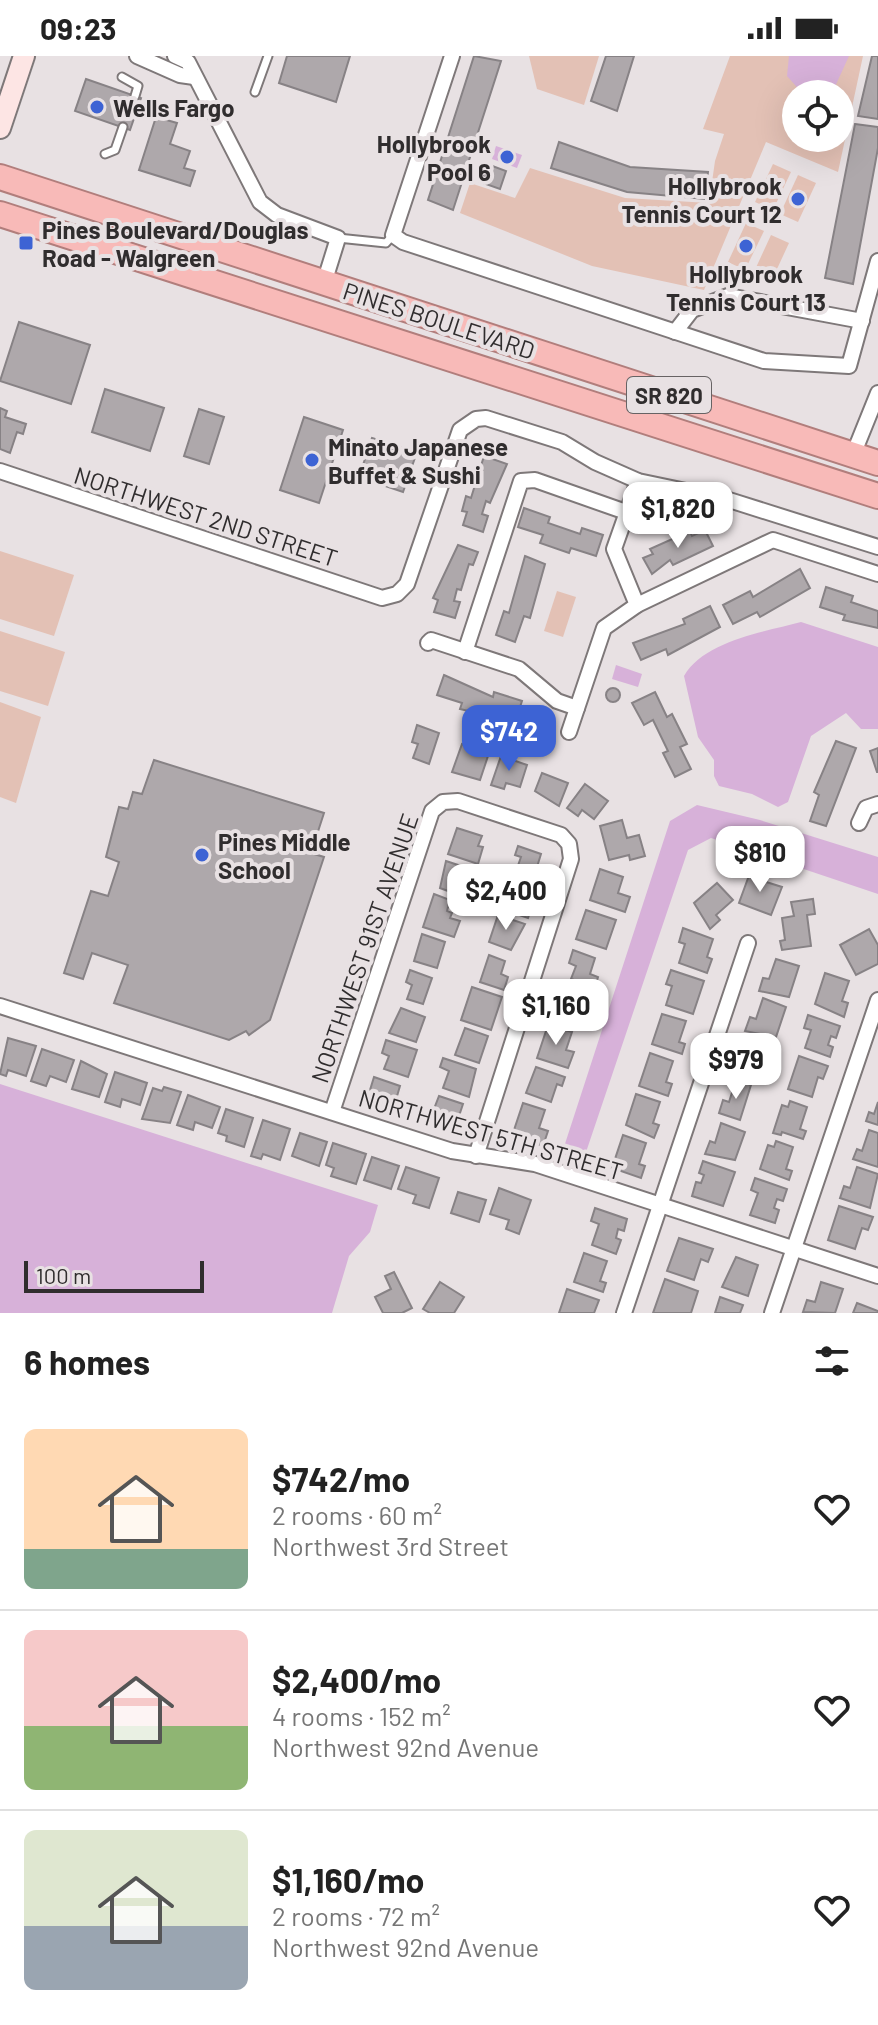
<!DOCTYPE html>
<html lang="en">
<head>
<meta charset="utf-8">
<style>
  :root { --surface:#fff; --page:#f2f2f2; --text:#222; --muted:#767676; --line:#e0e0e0; --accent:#3d63d4 }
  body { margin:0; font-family:Barlow,sans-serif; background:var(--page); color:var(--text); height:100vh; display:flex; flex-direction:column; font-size:30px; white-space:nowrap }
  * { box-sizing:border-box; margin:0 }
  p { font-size:26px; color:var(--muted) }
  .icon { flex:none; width:44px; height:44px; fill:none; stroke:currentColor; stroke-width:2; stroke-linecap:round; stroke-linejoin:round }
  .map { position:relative; height:1257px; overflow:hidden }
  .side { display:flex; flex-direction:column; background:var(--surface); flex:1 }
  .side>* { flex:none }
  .fabs { position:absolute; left:782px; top:24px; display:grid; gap:16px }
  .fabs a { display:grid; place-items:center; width:72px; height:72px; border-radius:50%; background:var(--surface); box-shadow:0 8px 32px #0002; font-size:40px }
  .scale { position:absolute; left:24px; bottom:20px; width:180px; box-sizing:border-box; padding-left:8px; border:4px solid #302d2e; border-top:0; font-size:22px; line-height:28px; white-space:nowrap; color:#302d2e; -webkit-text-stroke:6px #e8e1e3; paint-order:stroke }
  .price { position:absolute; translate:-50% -68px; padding:0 18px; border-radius:16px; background:#fff; color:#222; font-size:26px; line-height:52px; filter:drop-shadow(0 2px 4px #0008) }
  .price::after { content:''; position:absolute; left:50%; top:48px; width:24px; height:18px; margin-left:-12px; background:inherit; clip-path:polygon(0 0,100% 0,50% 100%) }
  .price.current { background:var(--accent); color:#fff }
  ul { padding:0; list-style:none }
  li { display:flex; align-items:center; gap:24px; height:200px; padding:0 24px }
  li+li { border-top:2px solid var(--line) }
  li span { display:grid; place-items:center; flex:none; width:224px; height:160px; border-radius:12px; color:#555 }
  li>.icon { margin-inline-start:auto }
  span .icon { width:96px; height:96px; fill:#fffc; stroke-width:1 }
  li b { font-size:34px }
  h2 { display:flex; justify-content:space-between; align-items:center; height:96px; padding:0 24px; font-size:34px }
  .status { display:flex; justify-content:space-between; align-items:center; height:56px; padding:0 40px; background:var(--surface); direction:ltr }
  .status svg { height:22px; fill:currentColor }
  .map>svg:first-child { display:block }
  .green { fill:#e3c1b5; fill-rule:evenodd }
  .water { fill:#d7b1d9 }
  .building { fill:#aea8ab; stroke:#878285; stroke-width:2 }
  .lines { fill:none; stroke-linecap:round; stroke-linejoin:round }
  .service-casing { stroke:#7e7879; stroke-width:11 }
  .minor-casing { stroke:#7e7879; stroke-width:18 }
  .secondary-casing { stroke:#7e7879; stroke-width:24 }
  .trunk-casing { stroke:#b17e7c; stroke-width:28 }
  .service { stroke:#fff; stroke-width:7 }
  .minor { stroke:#fff; stroke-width:14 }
  .secondary { stroke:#fde5e4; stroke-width:20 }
  .trunk { stroke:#f8bab8; stroke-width:24 }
  .poi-dot { fill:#3d63d4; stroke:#e8e1e3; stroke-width:3 }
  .labels { text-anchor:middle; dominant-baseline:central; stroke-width:8; stroke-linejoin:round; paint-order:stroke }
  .shield { fill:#e8e1e3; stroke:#676364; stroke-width:2 }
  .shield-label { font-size:22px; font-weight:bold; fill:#302d2e }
  .poi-label { font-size:24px; font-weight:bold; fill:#302d2e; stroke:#e8e1e3; text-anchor:start }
  .street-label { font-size:24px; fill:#302d2e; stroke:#e8e1e3 }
</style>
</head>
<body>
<div class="status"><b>09:23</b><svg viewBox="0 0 49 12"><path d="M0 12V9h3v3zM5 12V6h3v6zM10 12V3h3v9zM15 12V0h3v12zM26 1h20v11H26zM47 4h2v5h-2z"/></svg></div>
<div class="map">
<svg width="878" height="1257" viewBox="0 0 878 1257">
  <rect width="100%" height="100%" fill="#e8e1e3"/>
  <g class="green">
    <polygon points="529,0 599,0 584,49 537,33"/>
    <path d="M730 0H863L838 116 766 86 704 234 592 210 460 157 470 127 515 142 530 112 625 142 709 147 715 105 724 78 703 73ZM796 38H840V82H796Z"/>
    <polygon points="773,108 791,116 773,154 755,146"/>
    <polygon points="798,119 816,127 798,166 780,158"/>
    <polygon points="746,167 764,175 745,214 728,206"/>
    <polygon points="771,179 789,187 771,226 753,218"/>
    <polygon points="0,495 74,519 54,580 0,563"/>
    <polygon points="557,535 576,541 563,581 544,575"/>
    <polygon points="0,575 65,596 48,650 0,635"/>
    <polygon points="0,646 41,661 16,747 0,741"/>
  </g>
  <g class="water">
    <polygon points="789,0 849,0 833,35 803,38 787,20"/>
    <polygon points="496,90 522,99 517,112 492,103"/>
    <path d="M801 566 878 591V673H861L846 657 811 680 788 746 778 751 752 738 719 730 714 720V704L698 681 684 620C704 585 764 576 801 566Z"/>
    <polygon points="616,609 642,618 638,631 612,623"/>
    <polygon points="697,749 760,764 878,801 878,838 711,782 688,794 582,1108 562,1097 670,765"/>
    <polygon points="0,1028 378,1149 370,1176 349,1200 332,1257 0,1257"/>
  </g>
  <g class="building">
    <polygon points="287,0 350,0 336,46 279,27"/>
    <polygon points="474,0 501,5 453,154 428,144"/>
    <polygon points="606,0 634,0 617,55 591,45"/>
    <polygon points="872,0 878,0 878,63 858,60"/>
    <polygon points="86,23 141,42 130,74 75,55"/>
    <polygon points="156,61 177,67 170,88 190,95 184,112 195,115 190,130 139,114"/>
    <polygon points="855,68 878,71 878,92 853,228 825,222"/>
    <polygon points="559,86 630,111 708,116 705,143 627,136 551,112"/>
    <polygon points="487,108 506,115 500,133 480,126"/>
    <polygon points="19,266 90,289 71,348 0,325"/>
    <polygon points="105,333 164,352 150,395 92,376"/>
    <polygon points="0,352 7,355 5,361 26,368 23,378 17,376 10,397 0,393"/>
    <polygon points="199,353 224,361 209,408 184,400"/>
    <polygon points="304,361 343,374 319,447 280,434"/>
    <polygon points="372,382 417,396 403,436 359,421"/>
    <polygon points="484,400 507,408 490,447 486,445 482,458 488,460 483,476 463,469 467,456 462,455 466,440 471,442"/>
    <polygon points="524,452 550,461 548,467 580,478 582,472 603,479 596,500 571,492 569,497 540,487 543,479 518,471"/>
    <polygon points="705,474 713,490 673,509 670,504 652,518 643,502 653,498 650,493 690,475 692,480"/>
    <polygon points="458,489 478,496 473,509 469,508 461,534 457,533 454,545 460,546 455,562 434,556 438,544 433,542"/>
    <polygon points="525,500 545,508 530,562 524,560 515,586 496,579 504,555 509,557"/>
    <polygon points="800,513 810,532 760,561 757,556 733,568 723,549 750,535 753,541"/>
    <polygon points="826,531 853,540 851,546 878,555 878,572 843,564 845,559 820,551"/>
    <polygon points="710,550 720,571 668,599 666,593 641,604 633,587 685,568 683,563"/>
    <polygon points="444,619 493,641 494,636 522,645 515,666 460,653 462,647 437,639"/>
    <circle cx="613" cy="639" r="7"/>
    <polygon points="655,636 667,661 672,658 687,688 680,691 691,713 675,721 663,697 668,695 653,664 644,669 632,647"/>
    <polygon points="417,669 439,677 429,708 413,702 418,688 412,686"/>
    <polygon points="836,685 856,692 826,770 810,765 819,739 814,736"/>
    <polygon points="462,688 489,697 480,724 452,716"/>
    <polygon points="878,692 878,716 877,716 870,695"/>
    <polygon points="501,700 527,709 520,731 506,727 504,733 491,729"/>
    <polygon points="154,704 324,757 311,797 324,801 270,964 249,979 246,975 229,984 114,947 128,909 92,897 83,923 64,917 91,835 108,840 119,806 106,801 119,751 128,753 133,736 142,738"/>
    <polygon points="542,717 568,727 559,750 535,735"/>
    <polygon points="585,728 608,745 594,763 582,754 578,760 567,752"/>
    <polygon points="622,764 627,782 639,779 645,800 630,804 629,799 609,804 600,770"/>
    <polygon points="457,772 482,780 478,790 483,791 478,808 448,798"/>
    <polygon points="518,790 541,798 537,811 543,814 539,826 515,818 521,801 515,799"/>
    <polygon points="446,805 473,814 464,841 440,832"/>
    <polygon points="600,813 623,821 618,837 630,841 625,856 590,844"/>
    <polygon points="751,814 765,820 763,825 782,831 771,859 739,847"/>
    <polygon points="506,825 537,835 528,862 502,853 508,836 503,834"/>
    <polygon points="717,827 733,844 716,859 720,864 710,873 694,847"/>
    <polygon points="434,838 450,844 447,855 452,857 450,862 460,865 454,881 423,871"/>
    <polygon points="813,843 815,858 807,859 811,890 782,894 780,885 785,884 782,862 794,860 791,846"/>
    <polygon points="586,854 616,864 606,893 576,883"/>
    <polygon points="498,859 525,868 511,894 489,886"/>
    <polygon points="683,872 713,883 707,901 712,903 707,917 679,907 685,888 679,886"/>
    <polygon points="869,873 878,889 878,908 856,919 840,889"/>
    <polygon points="422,878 445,886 437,912 414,905"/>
    <polygon points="573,894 595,902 590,918 598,921 595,931 571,923 576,910 569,907"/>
    <polygon points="489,899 505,905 501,918 508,921 504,934 480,926"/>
    <polygon points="776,903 799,910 789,941 759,935 763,922 769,923"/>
    <polygon points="410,914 432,922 423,948 407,943 412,929 406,926"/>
    <polygon points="671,914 704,925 693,958 666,949 672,930 666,928"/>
    <polygon points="825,917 849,925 842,945 848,947 844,961 815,948"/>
    <polygon points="472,931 502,941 491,974 461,964"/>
    <polygon points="561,933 586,941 580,959 585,961 581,971 551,960"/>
    <polygon points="763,942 786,951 776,981 745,975 750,961 756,963"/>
    <polygon points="401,952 425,961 416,986 389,977"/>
    <polygon points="662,958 686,965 679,986 685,988 682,998 652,988"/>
    <polygon points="808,959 840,970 836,982 831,980 828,989 833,991 830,1001 805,992 811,974 804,972"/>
    <polygon points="548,969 572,976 566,994 574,996 568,1012 537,1002"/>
    <polygon points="465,972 488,980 479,1007 455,999"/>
    <polygon points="8,982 36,990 26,1020 8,1014 6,1020 0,1018"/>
    <polygon points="386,984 417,994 408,1021 384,1013 389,1000 382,997"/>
    <polygon points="749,985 772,993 762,1024 733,1014 736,1004 742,1006"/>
    <polygon points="42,993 74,1004 66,1026 50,1020 46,1030 31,1025"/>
    <polygon points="650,997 673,1005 666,1026 672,1028 668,1040 639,1030"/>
    <polygon points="799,1000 828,1010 823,1023 818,1021 812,1041 788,1033"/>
    <polygon points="443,1002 476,1013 469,1041 443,1032 449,1015 440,1011"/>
    <polygon points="81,1005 107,1018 99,1041 72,1033"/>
    <polygon points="536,1011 565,1021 562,1030 557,1028 551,1046 526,1037"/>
    <polygon points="115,1016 147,1027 140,1049 122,1043 120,1051 105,1046"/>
    <polygon points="374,1021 400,1030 395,1047 399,1049 396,1058 372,1050 377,1036 370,1034"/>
    <polygon points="736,1024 751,1029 740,1064 719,1057 723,1044 729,1046"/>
    <polygon points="164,1031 181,1036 170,1067 142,1063 153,1032 162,1035"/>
    <polygon points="636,1038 660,1046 653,1067 659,1069 654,1082 626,1069"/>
    <polygon points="188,1039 220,1051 212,1072 195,1066 193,1074 177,1069"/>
    <polygon points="439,1040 463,1048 454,1075 429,1066"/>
    <polygon points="790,1045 807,1051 800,1073 806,1075 803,1083 782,1076 781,1079 773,1077 782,1049 788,1051"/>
    <polygon points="878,1046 878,1069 866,1065 869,1056 874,1058"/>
    <polygon points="523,1047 545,1054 539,1072 548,1075 543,1090 512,1080"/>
    <polygon points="226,1053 253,1062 244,1091 226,1085 227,1080 218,1077"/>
    <polygon points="263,1064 290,1073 280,1104 263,1098 261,1103 251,1100"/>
    <polygon points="721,1067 745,1076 735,1104 705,1098 710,1085 715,1087"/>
    <polygon points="869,1074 878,1077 878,1111 853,1103 857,1093 862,1095"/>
    <polygon points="300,1077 327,1086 319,1110 292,1100"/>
    <polygon points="623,1079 646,1087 639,1108 645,1110 641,1122 612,1112"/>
    <polygon points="776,1085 793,1091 786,1113 792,1115 789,1124 760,1113 768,1089 774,1091"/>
    <polygon points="333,1087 366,1098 356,1128 331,1120 334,1112 326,1109"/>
    <polygon points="372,1101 399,1110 391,1133 364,1124"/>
    <polygon points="703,1105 735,1116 723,1150 692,1140 696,1126 701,1127 704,1119 699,1117"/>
    <polygon points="406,1111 439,1122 429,1152 413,1147 416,1139 398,1133"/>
    <polygon points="857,1111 878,1118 870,1152 840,1142 844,1130 850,1132"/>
    <polygon points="755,1122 787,1133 783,1145 777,1143 774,1152 779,1154 775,1167 750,1159 758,1137 751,1134"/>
    <polygon points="499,1132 531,1144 519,1178 506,1173 509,1164 490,1158"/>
    <polygon points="458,1136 486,1144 479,1166 451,1157"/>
    <polygon points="839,1150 873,1161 868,1174 862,1172 855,1193 828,1184"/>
    <polygon points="595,1152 627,1163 624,1175 618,1173 616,1182 621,1184 616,1198 592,1189 599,1168 591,1165"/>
    <polygon points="679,1182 713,1193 708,1206 701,1203 694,1224 667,1215"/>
    <polygon points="584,1197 607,1205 600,1225 606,1227 603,1236 574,1226"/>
    <polygon points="736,1201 758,1209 748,1240 722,1231"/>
    <polygon points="394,1216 412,1252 402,1257 383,1257 375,1241 391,1233 385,1220"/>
    <polygon points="665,1223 698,1235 691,1257 653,1257"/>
    <polygon points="440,1226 464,1241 454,1257 430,1257 423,1253"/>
    <polygon points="821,1226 843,1233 835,1257 803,1256 807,1244 815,1246"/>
    <polygon points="567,1233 599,1244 594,1257 559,1257"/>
    <polygon points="720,1241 743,1249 740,1257 715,1257"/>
    <polygon points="857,1247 878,1255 878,1257 853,1257"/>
  </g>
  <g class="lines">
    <defs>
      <g id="service">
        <polyline points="122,21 138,30 135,40"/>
        <polyline points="255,36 268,0"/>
        <polyline points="105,98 115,94 123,71"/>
        <polyline points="338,182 386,187 393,179"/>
      </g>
      <g id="minor">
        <polyline points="137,0 180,19 194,21"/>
        <polyline points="175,0 188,6 260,146 277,159 338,182 324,227"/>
        <polyline points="452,0 393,179 403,186 764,305 849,310 878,205"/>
        <polyline points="675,276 692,254 728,240 862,265"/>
        <polyline points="853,399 878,337"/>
        <polyline points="0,415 382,542 397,538 407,528 460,374 476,363 486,362 562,386 595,406 638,425 729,444 878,491"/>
        <polyline points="637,549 773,484 878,518"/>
        <polyline points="428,587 431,584 519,613 557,645 577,652"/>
        <polyline points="465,596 521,425 535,424 626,456"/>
        <polyline points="569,676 604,572 637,549 614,493 638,425"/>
        <polyline points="859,767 866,752 878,748"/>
        <polyline points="0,950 452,1095 535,1108 878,1220"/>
        <polyline points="332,1056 432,755 443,746 458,745 561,779 569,788 571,803 476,1100"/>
        <polyline points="624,1257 748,887"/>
        <polyline points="772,1257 878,944"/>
      </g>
      <polyline id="secondary" points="0,72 24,0"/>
      <g id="trunk">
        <polyline points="0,121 878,407"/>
        <polyline points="0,158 878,440"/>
      </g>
    </defs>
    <use href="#service" class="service-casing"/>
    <use href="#minor" class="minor-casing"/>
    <use href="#secondary" class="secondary-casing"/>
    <use href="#trunk" class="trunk-casing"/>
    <use href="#service" class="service"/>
    <use href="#minor" class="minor"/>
    <use href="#secondary" class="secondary"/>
    <use href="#trunk" class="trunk"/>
  </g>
  <g class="poi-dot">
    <circle cx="97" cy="51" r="8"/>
    <circle cx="507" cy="101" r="8"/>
    <circle cx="798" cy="143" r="8"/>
    <rect x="18" y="179" width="16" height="16" rx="4"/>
    <circle cx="746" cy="190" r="8"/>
    <circle cx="312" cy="404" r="8"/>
    <circle cx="202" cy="799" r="8"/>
  </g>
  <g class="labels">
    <rect class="shield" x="627" y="321" width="84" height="36" rx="6"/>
    <g class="shield-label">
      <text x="669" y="339">SR 820</text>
    </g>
    <g class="poi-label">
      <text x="113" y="51">Wells Fargo</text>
      <text x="491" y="87" text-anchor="end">Hollybrook<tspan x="491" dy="28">Pool 6</tspan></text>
      <text x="782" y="129" text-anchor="end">Hollybrook<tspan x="782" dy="28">Tennis Court 12</tspan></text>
      <text x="42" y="173">Pines Boulevard/Douglas<tspan x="42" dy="28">Road - Walgreen</tspan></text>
      <text x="746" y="217" text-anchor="middle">Hollybrook<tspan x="746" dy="28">Tennis Court 13</tspan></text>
      <text x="328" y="390">Minato Japanese<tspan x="328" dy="28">Buffet &amp; Sushi</tspan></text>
      <text x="218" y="785">Pines Middle<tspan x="218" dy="28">School</tspan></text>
    </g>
    <g class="street-label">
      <text transform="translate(439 264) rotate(18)">PINES BOULEVARD</text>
      <text transform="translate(206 460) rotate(18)">NORTHWEST 2ND STREET</text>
      <text transform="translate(364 892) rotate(-71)">NORTHWEST 91ST AVENUE</text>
      <text transform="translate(491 1078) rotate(16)">NORTHWEST 5TH STREET</text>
    </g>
  </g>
</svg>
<div class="fabs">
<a><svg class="icon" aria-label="locate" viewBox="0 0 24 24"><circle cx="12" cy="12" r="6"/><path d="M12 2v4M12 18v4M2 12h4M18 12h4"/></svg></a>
</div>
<div class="scale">100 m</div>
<b class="price" style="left:678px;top:494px">$1,820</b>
<b class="price current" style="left:509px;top:717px">$742</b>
<b class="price" style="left:760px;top:838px">$810</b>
<b class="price" style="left:506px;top:876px">$2,400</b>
<b class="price" style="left:556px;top:991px">$1,160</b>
<b class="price" style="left:736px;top:1045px">$979</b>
</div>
<section class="side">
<h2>6 homes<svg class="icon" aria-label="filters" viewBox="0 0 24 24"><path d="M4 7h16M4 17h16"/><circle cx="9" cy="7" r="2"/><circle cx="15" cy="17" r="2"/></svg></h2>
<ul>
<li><span style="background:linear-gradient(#ffd9b3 75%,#7fa58c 0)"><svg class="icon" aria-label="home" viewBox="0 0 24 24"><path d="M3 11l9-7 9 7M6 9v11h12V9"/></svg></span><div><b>$742/mo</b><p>2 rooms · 60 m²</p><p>Northwest 3rd Street</p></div><svg class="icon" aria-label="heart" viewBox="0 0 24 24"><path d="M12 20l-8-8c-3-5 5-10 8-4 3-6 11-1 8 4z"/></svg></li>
<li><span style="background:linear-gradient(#f6c9c9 60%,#8fb573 0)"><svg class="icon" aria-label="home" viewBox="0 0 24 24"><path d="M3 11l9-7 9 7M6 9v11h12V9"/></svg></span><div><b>$2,400/mo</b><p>4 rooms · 152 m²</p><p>Northwest 92nd Avenue</p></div><svg class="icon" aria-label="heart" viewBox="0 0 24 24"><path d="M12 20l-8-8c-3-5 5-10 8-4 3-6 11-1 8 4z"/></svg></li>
<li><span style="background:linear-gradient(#dfe7d0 60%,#9aa5b1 0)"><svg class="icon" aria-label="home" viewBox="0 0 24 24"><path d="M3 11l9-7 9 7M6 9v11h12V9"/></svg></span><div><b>$1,160/mo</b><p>2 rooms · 72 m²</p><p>Northwest 92nd Avenue</p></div><svg class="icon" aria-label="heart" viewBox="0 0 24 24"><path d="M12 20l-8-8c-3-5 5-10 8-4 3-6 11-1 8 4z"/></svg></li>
</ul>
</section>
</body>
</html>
